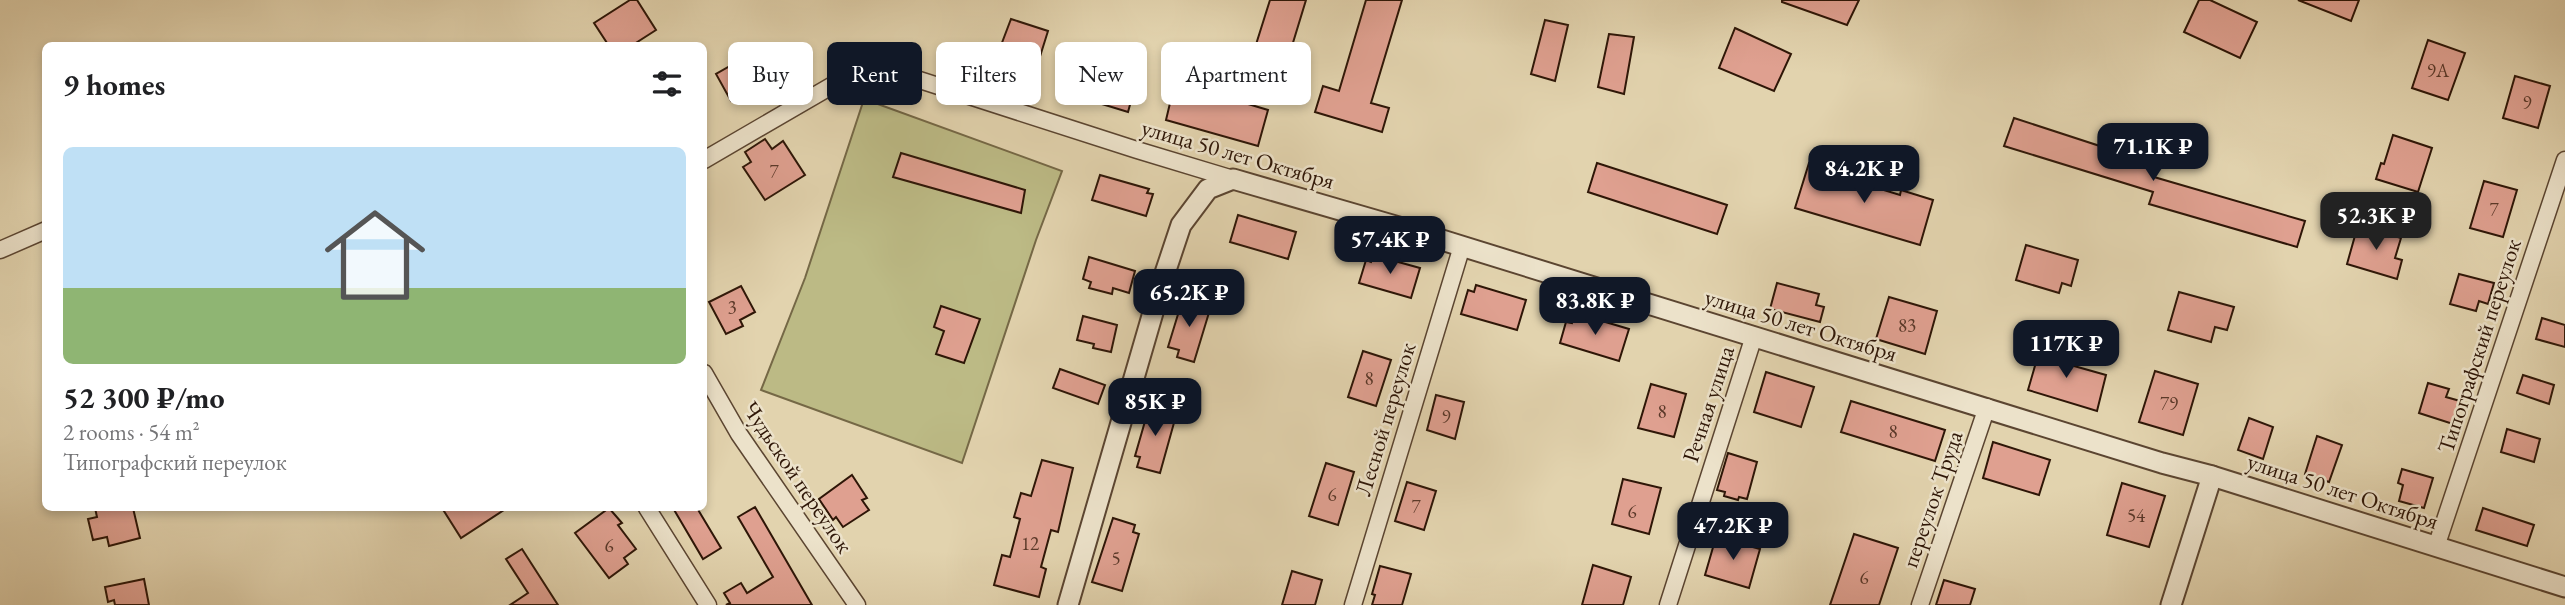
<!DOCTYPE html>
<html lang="en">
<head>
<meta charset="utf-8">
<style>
  :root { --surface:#fff; --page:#f2f2f2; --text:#202124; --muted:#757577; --line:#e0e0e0; --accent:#111827 }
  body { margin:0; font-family:"EB Garamond",serif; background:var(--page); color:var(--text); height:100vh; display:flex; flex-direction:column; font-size:26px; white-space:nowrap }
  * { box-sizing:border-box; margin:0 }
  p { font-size:23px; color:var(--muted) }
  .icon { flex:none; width:38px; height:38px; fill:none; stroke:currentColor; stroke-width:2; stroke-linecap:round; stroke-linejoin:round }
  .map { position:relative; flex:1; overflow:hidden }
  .drawer { position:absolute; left:42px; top:42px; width:665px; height:469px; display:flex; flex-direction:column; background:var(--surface); border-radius:10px; box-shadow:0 4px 10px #0003 }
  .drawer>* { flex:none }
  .banner { position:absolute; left:728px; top:42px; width:665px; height:63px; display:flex; gap:14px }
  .price { position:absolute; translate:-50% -60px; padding:0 16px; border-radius:14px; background:var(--accent); color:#fff; font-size:23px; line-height:46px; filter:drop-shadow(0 2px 4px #0008) }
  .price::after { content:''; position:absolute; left:50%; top:42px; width:21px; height:16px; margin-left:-10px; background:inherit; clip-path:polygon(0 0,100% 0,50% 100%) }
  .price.on { background:#222; color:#fff }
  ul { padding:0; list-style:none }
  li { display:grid; align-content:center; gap:14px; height:371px; padding:0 21px }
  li+li { border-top:2px solid var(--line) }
  li span { display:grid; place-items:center; height:217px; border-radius:10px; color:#555 }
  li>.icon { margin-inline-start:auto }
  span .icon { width:126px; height:126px; fill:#fffc; stroke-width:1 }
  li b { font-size:30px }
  h2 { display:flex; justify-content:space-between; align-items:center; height:84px; padding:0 21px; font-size:30px }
  .tag { padding:0 24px; border-radius:10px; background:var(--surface); box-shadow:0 4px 10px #0003; font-size:24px; line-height:63px }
  .tag.on { background:var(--accent); color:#fff }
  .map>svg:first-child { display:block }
  .green { fill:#bcba85; stroke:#756846; stroke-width:2 }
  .building { fill:#dfa090; stroke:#2e1607; stroke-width:2 }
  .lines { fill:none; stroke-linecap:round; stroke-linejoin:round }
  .minor-casing { stroke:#5b4531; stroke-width:19 }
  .tertiary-casing { stroke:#5b4531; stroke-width:23 }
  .minor { stroke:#ece2ca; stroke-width:16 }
  .tertiary { stroke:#ece2ca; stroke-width:19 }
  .labels { text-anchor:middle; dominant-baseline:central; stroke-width:5; stroke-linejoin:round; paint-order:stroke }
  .number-label { font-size:19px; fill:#5a3829 }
  .street-label { font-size:23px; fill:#2e1607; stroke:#ece2ca }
</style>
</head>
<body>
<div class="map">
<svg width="2565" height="605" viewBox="0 0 2565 605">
  <rect width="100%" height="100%" fill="#e2d3ae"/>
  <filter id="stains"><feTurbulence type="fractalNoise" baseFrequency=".00286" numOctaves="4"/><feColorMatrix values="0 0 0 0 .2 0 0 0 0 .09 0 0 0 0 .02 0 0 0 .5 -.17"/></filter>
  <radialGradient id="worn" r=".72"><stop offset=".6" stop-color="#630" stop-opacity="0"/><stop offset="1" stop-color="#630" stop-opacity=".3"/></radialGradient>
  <polygon class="green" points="864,99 1062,171 1036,240 962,463 761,390 805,278"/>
  <g class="building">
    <polygon points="630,0 637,0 656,30 631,46 609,46 594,23"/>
    <polygon points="1270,0 1306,0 1281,82 1247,73"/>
    <polygon points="1366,0 1402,0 1371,103 1389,108 1382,132 1315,112 1323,86 1339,91"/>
    <polygon points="1782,0 1859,0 1847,25 1782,2"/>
    <polygon points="2199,0 2210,0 2257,22 2240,58 2184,32"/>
    <polygon points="2298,0 2359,0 2351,21"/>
    <polygon points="1011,19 1048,31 1032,82 992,69"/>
    <polygon points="1545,20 1568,25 1555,81 1531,74"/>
    <polygon points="1735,28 1791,54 1774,91 1719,68"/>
    <polygon points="1609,34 1634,37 1624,94 1598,87"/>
    <polygon points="2428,40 2465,53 2448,100 2412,88"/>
    <polygon points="744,58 760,85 731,101 716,74"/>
    <polygon points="1088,68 1136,83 1128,112 1079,97"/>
    <polygon points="2515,76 2550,86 2538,128 2503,118"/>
    <polygon points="1175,82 1268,110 1258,146 1166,120"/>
    <polygon points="2014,118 2158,165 2154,177 2305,221 2297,247 2149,204 2153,192 2004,146"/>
    <polygon points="2393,135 2432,148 2418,192 2376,179 2381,163 2384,164"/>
    <polygon points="765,139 772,149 783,141 805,175 765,200 743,167 751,162 745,152"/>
    <polygon points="901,153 1025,190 1021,213 893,177"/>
    <polygon points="1597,163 1727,205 1717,234 1588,192"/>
    <polygon points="1809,163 1839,172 1838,176 1900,195 1901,190 1933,200 1920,245 1795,208"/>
    <polygon points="1100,175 1149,189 1147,193 1153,194 1146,216 1092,200"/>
    <polygon points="2484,181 2517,190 2503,237 2470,228"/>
    <polygon points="1238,215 1296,232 1288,259 1230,242"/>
    <polygon points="2358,225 2401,238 2395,258 2402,260 2397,279 2347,264"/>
    <polygon points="2026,245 2078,260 2071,286 2062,283 2059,293 2016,280"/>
    <polygon points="1373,255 1420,268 1411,298 1359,283 1366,260 1371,262"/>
    <polygon points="1089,257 1135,271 1129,293 1113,288 1112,294 1089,288 1091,282 1083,279"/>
    <polygon points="2459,274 2494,283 2488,304 2479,301 2476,311 2450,304"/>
    <polygon points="1777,283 1819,294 1816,305 1824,307 1820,322 1770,309"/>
    <polygon points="1476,285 1526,300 1517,330 1461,314 1468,290 1474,292"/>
    <polygon points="741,286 755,312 740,320 743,326 726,334 709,302"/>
    <polygon points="2179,292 2234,307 2227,330 2215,327 2211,342 2168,330"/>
    <polygon points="1889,297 1937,311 1925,354 1876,339"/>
    <polygon points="1183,298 1211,306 1194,362 1177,357 1179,350 1168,347"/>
    <polygon points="941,306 980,319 964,363 936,354 944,331 934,327"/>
    <polygon points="1575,313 1629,329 1619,361 1560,343 1566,322 1572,323"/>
    <polygon points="1083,316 1117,325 1111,352 1093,348 1094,344 1077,340"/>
    <polygon points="2542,318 2565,325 2565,347 2536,339"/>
    <polygon points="2041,345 2070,353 2067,364 2106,375 2097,411 2028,390"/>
    <polygon points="1363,351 1391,360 1376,406 1348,397"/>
    <polygon points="1060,369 1105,385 1098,404 1053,388"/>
    <polygon points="2155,371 2198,384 2183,435 2139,422"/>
    <polygon points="1766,372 1814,387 1801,427 1754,412"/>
    <polygon points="2523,375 2554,385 2549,404 2517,393"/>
    <polygon points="2428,383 2449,389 2446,397 2460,401 2453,424 2419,413"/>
    <polygon points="1651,384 1686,394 1674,437 1638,428"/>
    <polygon points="1436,395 1464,402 1455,439 1427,430"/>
    <polygon points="1851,401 1945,430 1935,461 1841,432"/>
    <polygon points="1150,404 1177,412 1160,473 1137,467 1140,457 1135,456"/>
    <polygon points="2249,418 2273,427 2263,459 2238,450"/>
    <polygon points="2507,429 2540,439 2534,462 2501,452"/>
    <polygon points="2317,436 2342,445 2329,482 2305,474"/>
    <polygon points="1993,442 2050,460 2039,495 1983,478"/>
    <polygon points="1728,453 1757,462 1747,499 1739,497 1738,500 1724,496 1725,492 1717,490"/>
    <polygon points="1042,460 1073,468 1058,532 1051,530 1041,567 1046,569 1039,597 994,585 1002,555 1010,557 1020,519 1014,517 1021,493 1031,496"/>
    <polygon points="1326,463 1354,472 1338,525 1309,516"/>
    <polygon points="2402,469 2433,478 2424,508 2399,501 2403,485 2398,483"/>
    <polygon points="852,475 867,498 862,500 869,510 843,527 836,517 833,520 819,499"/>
    <polygon points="1623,479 1661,488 1649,534 1612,524"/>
    <polygon points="1407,482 1436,491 1424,530 1395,521"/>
    <polygon points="2122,483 2165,496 2149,547 2107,535"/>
    <polygon points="755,507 812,605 726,605 730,603 724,593 741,583 747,593 773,577 738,517"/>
    <polygon points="95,508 133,508 140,538 109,546 107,537 93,540 88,519 97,517"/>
    <polygon points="442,508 507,508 461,538"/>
    <polygon points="609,508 622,523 618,525 636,549 624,558 628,564 609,578 575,533"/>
    <polygon points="673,508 697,508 721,548 703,559"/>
    <polygon points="2483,508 2534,525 2527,546 2476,530"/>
    <polygon points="1113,518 1135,525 1133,532 1139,534 1122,591 1092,582"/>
    <polygon points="1854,534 1898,548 1879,605 1830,605"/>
    <polygon points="1716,537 1760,549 1749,588 1705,575"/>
    <polygon points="522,549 558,605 510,605 528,593 506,559"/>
    <polygon points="1593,565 1631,577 1623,605 1582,605"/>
    <polygon points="1380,566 1411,574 1402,605 1372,605 1375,595 1372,594"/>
    <polygon points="1292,571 1322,580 1315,605 1282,605"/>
    <polygon points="144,579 149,605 115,605 114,600 108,602 105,587"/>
    <polygon points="1944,580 1975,589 1970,605 1936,605"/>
  </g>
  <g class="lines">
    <defs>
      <g id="minor">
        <polyline points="704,160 833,85 901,74 1137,150 1233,179"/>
        <polyline points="0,250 46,230"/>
        <polyline points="704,373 739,434 857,605"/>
        <polyline points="647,508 708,605"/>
        <polyline points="2436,547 2565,160"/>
        <polyline points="1353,605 1462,246"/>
        <polyline points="1668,605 1754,336"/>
        <polyline points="1920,605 1987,407"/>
      </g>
      <g id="tertiary">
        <polyline points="1068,605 1161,285 1181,225 1208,189 1233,179 1416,232 2162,463 2212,476 2565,587"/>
        <polyline points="2171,605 2212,476"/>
      </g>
    </defs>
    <use href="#minor" class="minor-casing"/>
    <use href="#tertiary" class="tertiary-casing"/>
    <use href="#minor" class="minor"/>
    <use href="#tertiary" class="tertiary"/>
  </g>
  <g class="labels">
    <g class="number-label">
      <text x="2438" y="70">9А</text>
      <text x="2527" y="102">9</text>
      <text x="774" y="171">7</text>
      <text x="2494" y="209">7</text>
      <text x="732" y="307">3</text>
      <text x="1907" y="325">83</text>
      <text x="1369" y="378">8</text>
      <text x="2169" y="403">79</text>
      <text x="1662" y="411">8</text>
      <text x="1446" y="416">9</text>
      <text x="1893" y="431">8</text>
      <text x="1332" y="494">6</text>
      <text x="1416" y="506">7</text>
      <text x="1632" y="511">6</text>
      <text x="2136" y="515">54</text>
      <text x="1030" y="543">12</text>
      <text x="609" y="545">6</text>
      <text x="1116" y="558">5</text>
      <text x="1864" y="577">6</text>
    </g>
    <g class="street-label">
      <text transform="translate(1238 154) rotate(16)">улица 50 лет Октября</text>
      <text transform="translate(1801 325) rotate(17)">улица 50 лет Октября</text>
      <text transform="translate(2479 346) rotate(-72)">Типографский переулок</text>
      <text transform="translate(1708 404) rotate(-72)">Речная улица</text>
      <text transform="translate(1385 419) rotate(-73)">Лесной переулок</text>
      <text transform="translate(798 477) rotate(56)">Чудьской переулок</text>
      <text transform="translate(2343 491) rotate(18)">улица 50 лет Октября</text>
      <text transform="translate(1932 499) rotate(-71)">переулок Труда</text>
    </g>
  </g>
  <rect width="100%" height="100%" filter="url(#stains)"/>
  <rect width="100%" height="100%" fill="url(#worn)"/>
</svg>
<b class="price" style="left:2153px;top:183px">71.1K ₽</b>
<b class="price" style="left:1864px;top:205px">84.2K ₽</b>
<b class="price on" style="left:2376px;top:252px">52.3K ₽</b>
<b class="price" style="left:1390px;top:276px">57.4K ₽</b>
<b class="price" style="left:1189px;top:329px">65.2K ₽</b>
<b class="price" style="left:1595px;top:337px">83.8K ₽</b>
<b class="price" style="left:2066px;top:380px">117K ₽</b>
<b class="price" style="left:1155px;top:438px">85K ₽</b>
<b class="price" style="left:1733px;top:562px">47.2K ₽</b>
<div class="banner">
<a class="tag">Buy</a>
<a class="tag on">Rent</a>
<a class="tag">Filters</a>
<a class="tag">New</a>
<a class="tag">Apartment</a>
</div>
<section class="drawer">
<h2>9 homes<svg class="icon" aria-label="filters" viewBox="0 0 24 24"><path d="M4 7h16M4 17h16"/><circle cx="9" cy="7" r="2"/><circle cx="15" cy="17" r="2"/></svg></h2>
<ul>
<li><span style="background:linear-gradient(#bfe0f5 65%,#8fb573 0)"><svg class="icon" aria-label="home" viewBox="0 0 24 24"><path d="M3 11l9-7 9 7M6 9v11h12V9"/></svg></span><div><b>52 300 ₽/mo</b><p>2 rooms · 54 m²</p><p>Типографский переулок</p></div></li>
</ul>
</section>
</div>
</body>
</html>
